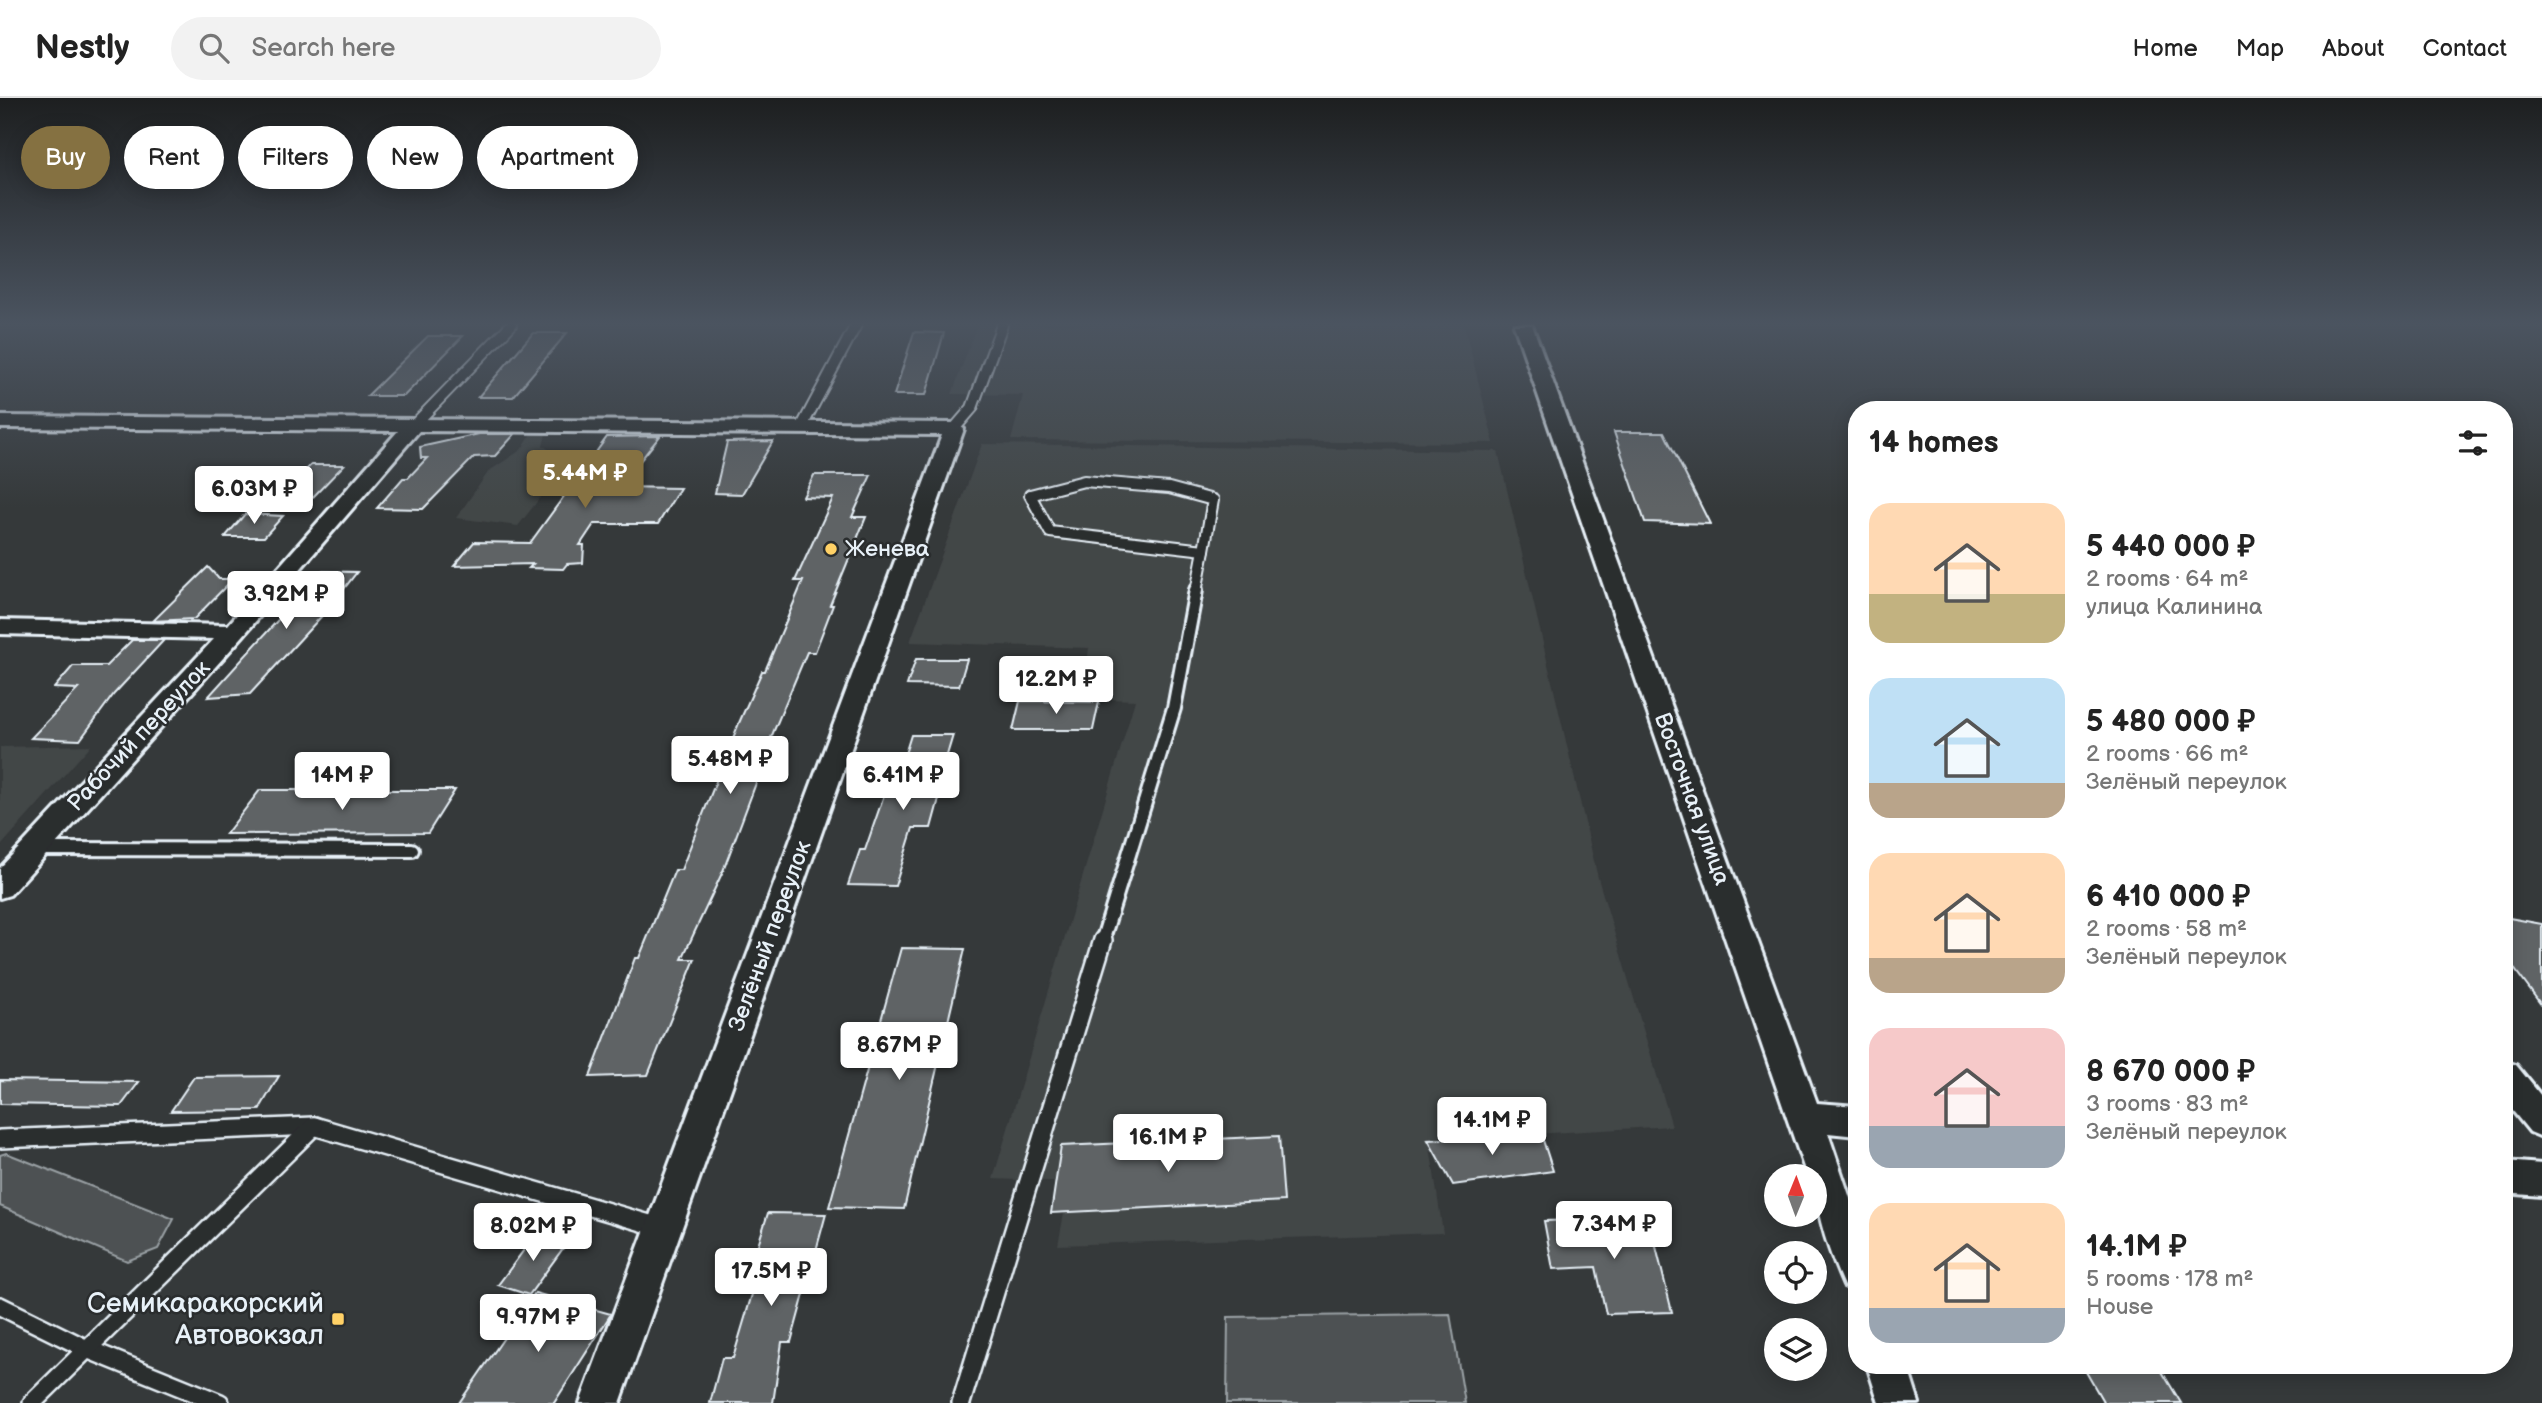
<!DOCTYPE html>
<html lang="en">
<head>
<meta charset="utf-8">
<style>
  :root { --surface:#fff; --page:#f2f2f2; --text:#222; --muted:#767676; --line:#e0e0e0; --accent:#857141 }
  body { margin:0; font-family:"Balsamiq Sans",sans-serif; background:var(--page); color:var(--text); height:100vh; display:flex; flex-direction:column; font-size:26px; white-space:nowrap }
  * { box-sizing:border-box; margin:0 }
  p { font-size:23px; color:var(--muted) }
  .icon { flex:none; width:38px; height:38px; fill:none; stroke:currentColor; stroke-width:2; stroke-linecap:round; stroke-linejoin:round }
  .map { position:relative; flex:1; overflow:hidden }
  .panel { position:absolute; left:1848px; top:303px; width:665px; height:973px; display:flex; flex-direction:column; background:var(--surface); border-radius:28px; box-shadow:0 4px 18px #0003 }
  .panel>* { flex:none }
  .banner { position:absolute; left:21px; top:28px; width:665px; height:63px; display:flex; gap:14px }
  .needle { width:46px; rotate:1deg }
  .buttons { position:absolute; left:1764px; top:1066px; display:grid; gap:14px }
  .buttons a { display:grid; place-items:center; width:63px; height:63px; border-radius:50%; background:var(--surface); box-shadow:0 4px 18px #0003; font-size:35px }
  .price { position:absolute; translate:-50% -60px; padding:0 16px; border-radius:7px; background:#fff; color:#222; font-size:23px; line-height:46px; filter:drop-shadow(0 2px 4px #0008) }
  .price::after { content:''; position:absolute; left:50%; top:42px; width:21px; height:16px; margin-left:-10px; background:inherit; clip-path:polygon(0 0,100% 0,50% 100%) }
  .price.active { background:var(--accent); color:#fff }
  ul { padding:0; list-style:none }
  li { display:flex; align-items:center; gap:21px; height:175px; padding:0 21px }
  li span { display:grid; place-items:center; flex:none; width:196px; height:140px; border-radius:21px; color:#555 }
  li>.icon { margin-inline-start:auto }
  span .icon { width:84px; height:84px; fill:#fffc; stroke-width:1 }
  li b { font-size:30px }
  h2 { display:flex; justify-content:space-between; align-items:center; height:84px; padding:0 21px; font-size:30px }
  .tag { padding:0 24px; border-radius:32px; background:var(--surface); box-shadow:0 4px 18px #0003; font-size:24px; line-height:63px }
  .tag.active { background:var(--accent); color:#fff }
  header { display:flex; align-items:center; gap:42px; box-sizing:border-box; height:98px; padding:0 35px; background:var(--surface); border-bottom:2px solid var(--line) }
  header strong { font-size:33px }
  nav { display:flex; gap:38px; margin-inline-start:auto; font-size:24px }
  .search { width:490px; height:63px; background:var(--page); display:flex; align-items:center; gap:18px; box-sizing:border-box; padding:0 24px; border-radius:38px; color:var(--muted); font-size:26px }
  .map>svg:first-child { display:block }
  .built { fill:#424647 }
  .green { fill:#4d5152; stroke:#9aa1a5; stroke-width:2 }
  .building { fill:#5f6365; stroke:#e8f1f8; stroke-width:2 }
  .lines { fill:none; stroke-linecap:round; stroke-linejoin:round }
  .lane-far2-casing { stroke:#e8f1f8; stroke-width:14 }
  .lane-far1-casing { stroke:#e8f1f8; stroke-width:18 }
  .lane-casing { stroke:#e8f1f8; stroke-width:22 }
  .street-casing { stroke:#e8f1f8; stroke-width:6 }
  .lane-far2 { stroke:#2a2d2e; stroke-width:10 }
  .lane-far1 { stroke:#2a2d2e; stroke-width:12 }
  .lane { stroke:#2a2d2e; stroke-width:17 }
  .street { fill:#2a2d2e; fill-rule:evenodd }
  .poi-dot { fill:#ffd166; stroke:#2a2d2e; stroke-width:2.5 }
  .labels { text-anchor:middle; dominant-baseline:central; stroke-width:5; stroke-linejoin:round; paint-order:stroke }
  .poi-label { font-size:23px; fill:#e8f1f8; stroke:#2a2d2e; text-anchor:start }
  .street-label { font-size:23px; fill:#e8f1f8; stroke:#2a2d2e }
  .near-poi-label { font-size:28px; fill:#e8f1f8; stroke:#2a2d2e; text-anchor:end }
</style>
</head>
<body>
<header>
<strong>Nestly</strong>
<div class="search"><svg class="icon" aria-label="search" viewBox="0 0 24 24"><circle cx="10" cy="10" r="6"/><path d="M15 15l6 6"/></svg>Search here</div>
<nav><a>Home</a><a>Map</a><a>About</a><a>Contact</a></nav>
</header>
<div class="map">
<svg width="2542" height="1305" viewBox="0 0 2542 1305">
  <rect width="100%" height="100%" fill="#35393a"/>
  <filter id="ink" filterUnits="userSpaceOnUse"><feTurbulence type="fractalNoise" baseFrequency=".0143" numOctaves="2"/><feDisplacementMap in="SourceGraphic" scale="14" xChannelSelector="R" yChannelSelector="G"/><feConvolveMatrix kernelMatrix="1 2 1 2 8 2 1 2 1" color-interpolation-filters="sRGB"/></filter>
  <g filter="url(#ink)">
    <g class="built">
      <polygon points="977,227 1464,227 1494,345 1011,342 1023,297 952,296"/>
      <polygon points="547,333 543,348 569,363 518,428 456,420 489,373 521,352 531,336"/>
      <polygon points="982,346 1498,353 1598,780 1672,1028 1429,1042 1443,1135 1058,1147 1070,1084 993,1081 1135,602 1082,600 1089,550 910,544"/>
      <polygon points="91,647 0,749 0,649"/>
    </g>
    <g class="green">
      <polygon points="6,1055 174,1121 158,1151 127,1163 0,1108 0,1057"/>
      <polygon points="1450,1216 1465,1305 1227,1305 1228,1219"/>
    </g>
    <g class="building">
      <polygon points="914,234 944,235 926,297 894,297"/>
      <polygon points="533,235 567,235 513,299 478,299"/>
      <polygon points="428,238 463,238 404,298 367,298"/>
      <polygon points="1614,334 1664,334 1710,426 1645,424"/>
      <polygon points="479,336 515,336 495,358 474,359 423,411 377,410 403,380 408,380 427,360 421,360 420,349"/>
      <polygon points="660,338 619,389 680,390 658,426 594,426 580,447 584,447 583,465 567,466 563,471 529,470 533,466 454,468 474,444 530,445 607,339"/>
      <polygon points="773,343 742,396 715,395 727,344"/>
      <polygon points="311,367 344,367 313,399 278,399"/>
      <polygon points="814,377 871,377 852,419 866,419 830,507 833,507 815,554 807,554 762,661 765,661 723,773 682,861 695,861 648,977 590,979 635,860 639,860 675,772 681,772 739,625 762,573 765,573 803,483 795,483 833,400 803,399"/>
      <polygon points="245,416 283,418 264,439 225,439"/>
      <polygon points="208,469 219,481 233,481 194,521 153,523"/>
      <polygon points="309,473 357,474 329,510 250,596 208,599 287,512 279,512"/>
      <polygon points="132,542 164,542 114,596 80,642 31,640 78,591 54,590 73,568 106,568"/>
      <polygon points="916,561 967,561 959,588 907,587"/>
      <polygon points="1020,603 1099,604 1093,632 1013,632"/>
      <polygon points="911,637 953,637 935,697 940,697 931,730 913,730 895,788 848,787 860,752 865,752 884,697 892,697"/>
      <polygon points="260,692 455,692 428,735 226,736"/>
      <polygon points="2504,819 2542,826 2542,908 2504,857"/>
      <polygon points="901,850 965,851 904,1111 829,1109"/>
      <polygon points="279,978 259,1012 171,1013 194,979"/>
      <polygon points="0,982 139,984 121,1008 0,1006"/>
      <polygon points="1541,1036 1553,1073 1453,1087 1428,1042"/>
      <polygon points="1279,1038 1284,1103 1051,1115 1061,1048"/>
      <polygon points="768,1115 826,1116 791,1244 782,1244 773,1305 710,1305 722,1260 733,1260 761,1166 752,1166"/>
      <polygon points="1649,1120 1672,1214 1606,1216 1596,1169 1553,1171 1544,1123"/>
      <polygon points="538,1133 569,1142 529,1197 498,1187"/>
      <polygon points="535,1195 611,1216 554,1305 459,1305"/>
      <polygon points="2082,1267 2158,1267 2181,1305 2104,1305"/>
    </g>
    <g class="lines">
      <defs>
        <g id="lane-far2">
          <polyline points="414,327 511,227"/>
          <polyline points="801,330 856,227"/>
          <polyline points="954,331 972,310 1002,227"/>
          <polygon points="1084,383 1169,390 1213,402 1204,452 1050,434 1030,397"/>
          <polyline points="1196,494 1204,452"/>
        </g>
        <g id="lane-far1">
          <polyline points="36,751 412,752"/>
          <polyline points="1102,844 1174,610 1196,492"/>
        </g>
        <g id="lane">
          <polyline points="0,1041 314,1028 663,1130"/>
          <polyline points="0,1208 87,1251 220,1305"/>
          <polyline points="32,1305 314,1028"/>
          <polyline points="961,1305 1103,842"/>
        </g>
        <g id="street">
          <path d="M1514 227H1532L1817 1005 1857 1008V1038L1828 1035 1857 1121V1194L1844 1188C1829 1154 1815 1115 1815 1078H1807Z"/>
          <polygon points="0,318 954,325 964,331 620,1305 580,1305 942,337 419,333 242,539 10,797 0,800 0,770 214,541 0,536 0,522 228,527 398,333 0,330"/>
          <polygon points="2504,963 2516,967 2542,999 2542,1039 2530,1034 2504,1002"/>
          <polygon points="2504,1063 2542,1066 2542,1098 2504,1095"/>
          <polygon points="1867,1267 1907,1267 1919,1305 1879,1305"/>
        </g>
      </defs>
      <use href="#lane-far2" class="lane-far2-casing"/>
      <use href="#lane-far1" class="lane-far1-casing"/>
      <use href="#lane" class="lane-casing"/>
      <use href="#street" class="street-casing"/>
      <use href="#lane-far2" class="lane-far2"/>
      <use href="#lane-far1" class="lane-far1"/>
      <use href="#lane" class="lane"/>
      <use href="#street" class="street"/>
    </g>
  </g>
  <linearGradient id="sky" x2="0" y2="1"><stop stop-color="#1d1f20"/><stop offset="0.55" stop-color="#4b5460"/><stop offset="1" stop-color="#4b5460" stop-opacity="0"/></linearGradient>
  <rect width="2542" height="410" fill="url(#sky)"/>
  <g class="poi-dot">
    <circle cx="831" cy="451" r="7"/>
    <rect x="331" y="1214" width="14" height="14" rx="3.5"/>
  </g>
  <g class="labels">
    <g class="poi-label">
      <text x="845" y="451">Женева</text>
    </g>
    <g class="street-label">
      <text transform="translate(139 638) rotate(-47)">Рабочий переулок</text>
      <text transform="translate(1692 701) rotate(70)">Восточная улица</text>
      <text transform="translate(770 838) rotate(-70)">Зелёный переулок</text>
    </g>
    <g class="near-poi-label">
      <text x="324" y="1205">Семикаракорский<tspan x="324" dy="32">Автовокзал</tspan></text>
    </g>
  </g>
</svg>
<div class="buttons">
<a><svg class="needle" viewBox="-14 -14 28 28"><path d="M0-13l5 13h-10z" fill="#e53935"/><path d="M0 13l5-13h-10z" fill="#767676"/></svg></a>
<a><svg class="icon" aria-label="locate" viewBox="0 0 24 24"><circle cx="12" cy="12" r="6"/><path d="M12 2v4M12 18v4M2 12h4M18 12h4"/></svg></a>
<a><svg class="icon" aria-label="layers" viewBox="0 0 24 24"><path d="M12 4l9 5-9 5-9-5zM3 14l9 5 9-5"/></svg></a>
</div>
<b class="price active" style="left:585px;top:412px">5.44M ₽</b>
<b class="price" style="left:254px;top:428px">6.03M ₽</b>
<b class="price" style="left:286px;top:533px">3.92M ₽</b>
<b class="price" style="left:1056px;top:618px">12.2M ₽</b>
<b class="price" style="left:730px;top:698px">5.48M ₽</b>
<b class="price" style="left:342px;top:714px">14M ₽</b>
<b class="price" style="left:903px;top:714px">6.41M ₽</b>
<b class="price" style="left:899px;top:984px">8.67M ₽</b>
<b class="price" style="left:1492px;top:1059px">14.1M ₽</b>
<b class="price" style="left:1168px;top:1076px">16.1M ₽</b>
<b class="price" style="left:1614px;top:1163px">7.34M ₽</b>
<b class="price" style="left:533px;top:1165px">8.02M ₽</b>
<b class="price" style="left:771px;top:1210px">17.5M ₽</b>
<b class="price" style="left:538px;top:1256px">9.97M ₽</b>
<div class="banner">
<a class="tag active">Buy</a>
<a class="tag">Rent</a>
<a class="tag">Filters</a>
<a class="tag">New</a>
<a class="tag">Apartment</a>
</div>
<section class="panel">
<h2>14 homes<svg class="icon" aria-label="filters" viewBox="0 0 24 24"><path d="M4 7h16M4 17h16"/><circle cx="9" cy="7" r="2"/><circle cx="15" cy="17" r="2"/></svg></h2>
<ul>
<li><span style="background:linear-gradient(#ffd9b3 65%,#c2b280 0)"><svg class="icon" aria-label="home" viewBox="0 0 24 24"><path d="M3 11l9-7 9 7M6 9v11h12V9"/></svg></span><div><b>5 440 000 ₽</b><p>2 rooms · 64 m²</p><p>улица Калинина</p></div></li>
<li><span style="background:linear-gradient(#bfe0f5 75%,#b9a48a 0)"><svg class="icon" aria-label="home" viewBox="0 0 24 24"><path d="M3 11l9-7 9 7M6 9v11h12V9"/></svg></span><div><b>5 480 000 ₽</b><p>2 rooms · 66 m²</p><p>Зелёный переулок</p></div></li>
<li><span style="background:linear-gradient(#ffd9b3 75%,#b9a48a 0)"><svg class="icon" aria-label="home" viewBox="0 0 24 24"><path d="M3 11l9-7 9 7M6 9v11h12V9"/></svg></span><div><b>6 410 000 ₽</b><p>2 rooms · 58 m²</p><p>Зелёный переулок</p></div></li>
<li><span style="background:linear-gradient(#f6c9c9 70%,#9aa5b1 0)"><svg class="icon" aria-label="home" viewBox="0 0 24 24"><path d="M3 11l9-7 9 7M6 9v11h12V9"/></svg></span><div><b>8 670 000 ₽</b><p>3 rooms · 83 m²</p><p>Зелёный переулок</p></div></li>
<li><span style="background:linear-gradient(#ffd9b3 75%,#9aa5b1 0)"><svg class="icon" aria-label="home" viewBox="0 0 24 24"><path d="M3 11l9-7 9 7M6 9v11h12V9"/></svg></span><div><b>14.1M ₽</b><p>5 rooms · 178 m²</p><p>House</p></div></li>
</ul>
</section>
</div>
</body>
</html>
